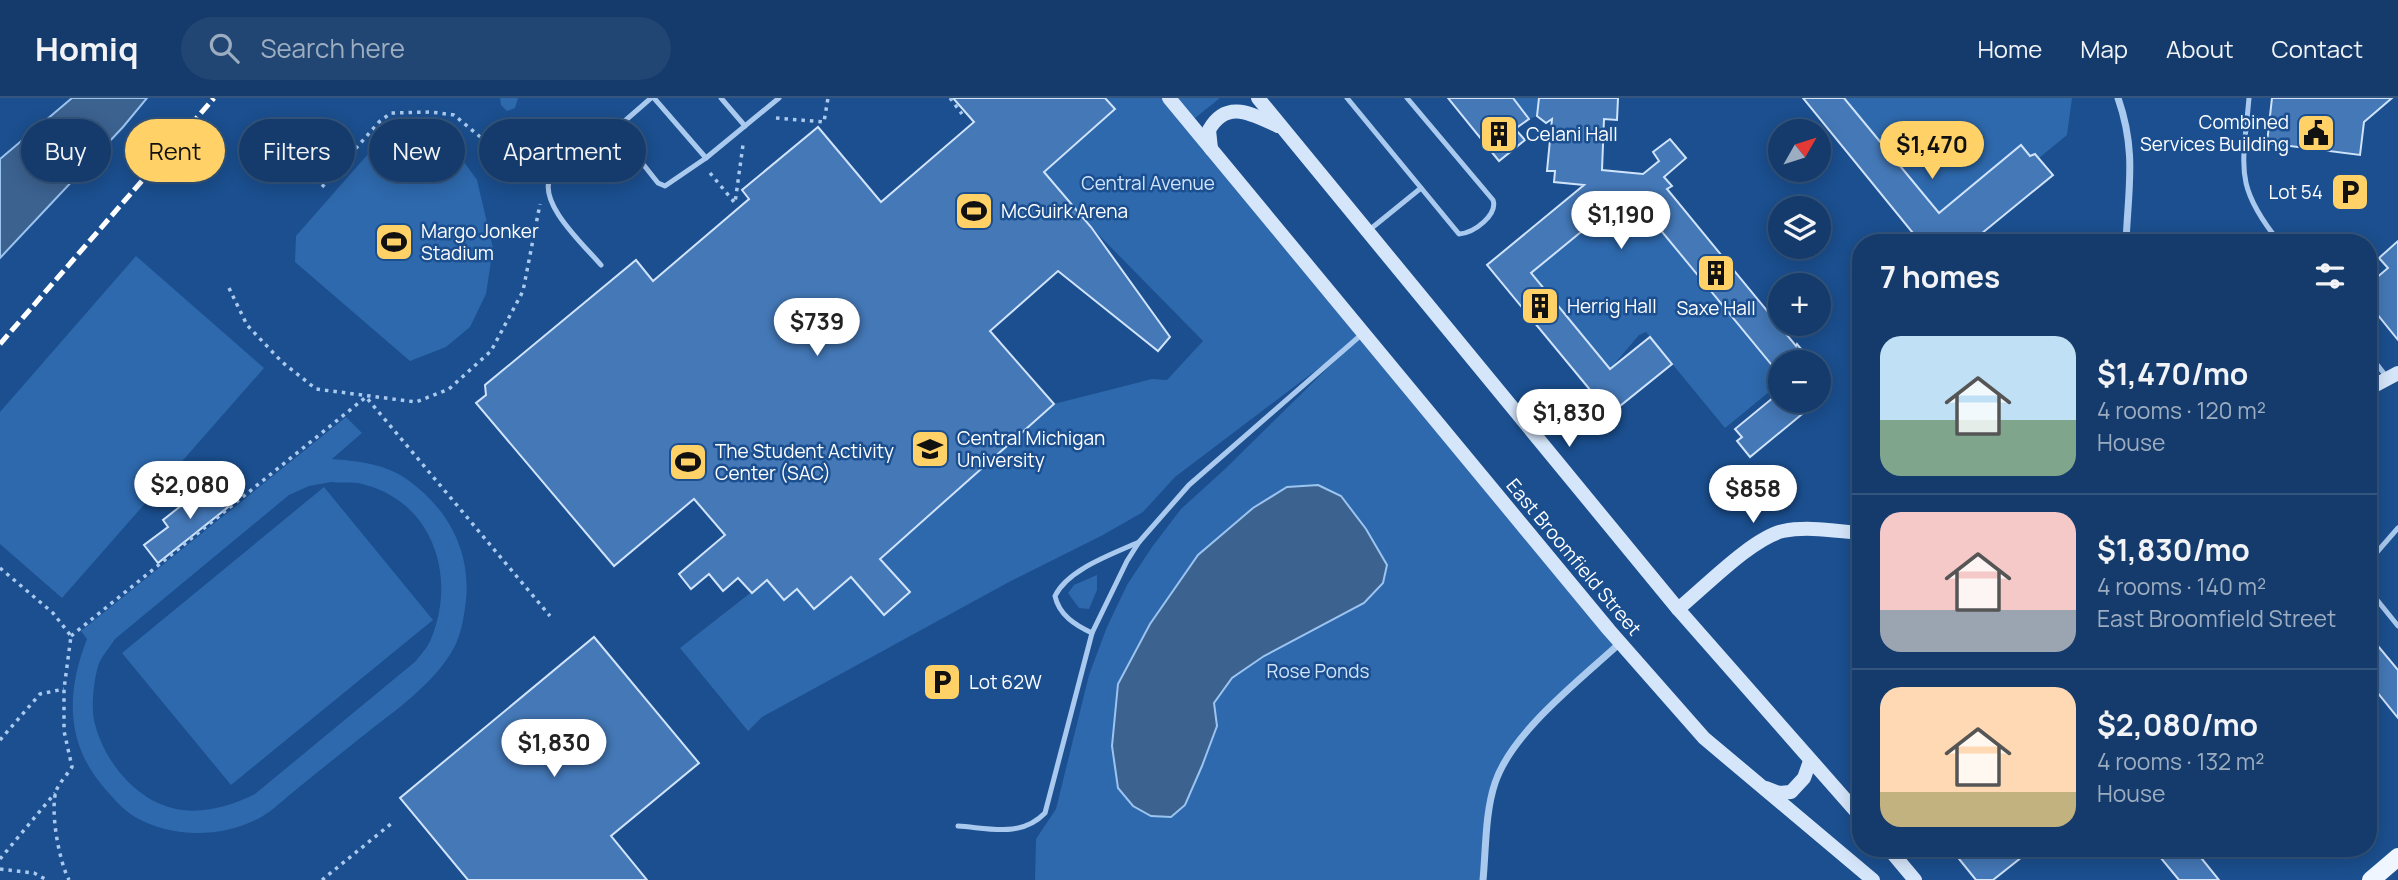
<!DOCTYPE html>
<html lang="en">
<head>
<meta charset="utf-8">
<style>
  :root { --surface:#143b6b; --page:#214673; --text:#f1f3f6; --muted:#9dadc1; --line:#33557e; --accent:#ffd166 }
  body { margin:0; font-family:Manrope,sans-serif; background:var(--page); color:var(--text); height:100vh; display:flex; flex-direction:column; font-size:26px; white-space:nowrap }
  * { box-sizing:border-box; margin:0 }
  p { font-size:23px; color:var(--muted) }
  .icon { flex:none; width:38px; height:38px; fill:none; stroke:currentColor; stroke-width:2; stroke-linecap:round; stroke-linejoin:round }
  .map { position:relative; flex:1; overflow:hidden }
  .panel { position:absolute; left:1852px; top:136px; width:525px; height:623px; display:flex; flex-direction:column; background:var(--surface); border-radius:28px; box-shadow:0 4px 18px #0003,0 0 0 2px var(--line) }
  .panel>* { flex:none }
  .top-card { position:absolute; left:21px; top:21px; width:665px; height:63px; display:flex; gap:14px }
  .needle { width:46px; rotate:51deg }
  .fabs { position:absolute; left:1768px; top:21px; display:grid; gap:14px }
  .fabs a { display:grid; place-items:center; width:63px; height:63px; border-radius:50%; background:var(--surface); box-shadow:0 4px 18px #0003,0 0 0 2px var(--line); font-size:35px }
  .price { position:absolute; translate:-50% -60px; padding:0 16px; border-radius:24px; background:#fff; color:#222; font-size:23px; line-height:46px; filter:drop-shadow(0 2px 4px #0008) }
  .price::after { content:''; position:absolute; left:50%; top:42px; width:21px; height:16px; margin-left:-10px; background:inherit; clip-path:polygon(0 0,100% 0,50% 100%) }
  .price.on { background:var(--accent); color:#111 }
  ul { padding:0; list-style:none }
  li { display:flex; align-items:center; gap:21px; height:175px; padding:0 28px }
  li+li { border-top:2px solid var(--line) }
  li span { display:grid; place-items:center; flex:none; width:196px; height:140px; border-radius:21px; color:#555 }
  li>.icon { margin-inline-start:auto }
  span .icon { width:84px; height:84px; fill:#fffc; stroke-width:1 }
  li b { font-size:30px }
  h2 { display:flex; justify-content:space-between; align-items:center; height:84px; padding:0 28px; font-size:30px }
  .pill { padding:0 24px; border-radius:32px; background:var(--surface); box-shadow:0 4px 18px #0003,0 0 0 2px var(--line); font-size:24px; line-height:63px }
  .pill.on { background:var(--accent); color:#111 }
  header { display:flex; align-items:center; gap:42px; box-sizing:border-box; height:98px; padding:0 35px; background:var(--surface); border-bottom:2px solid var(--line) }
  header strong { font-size:33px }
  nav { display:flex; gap:38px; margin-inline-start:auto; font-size:24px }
  .search { width:490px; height:63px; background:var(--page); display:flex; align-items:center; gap:18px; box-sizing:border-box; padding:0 24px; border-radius:38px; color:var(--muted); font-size:26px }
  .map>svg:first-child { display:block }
  .green { fill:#2e69ad; fill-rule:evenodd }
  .water { fill:#3c6290; stroke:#9cc4f0; stroke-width:2 }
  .building { fill:#4478b7; stroke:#cfe3fa; stroke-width:2 }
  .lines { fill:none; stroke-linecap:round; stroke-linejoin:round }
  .path { stroke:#a9c9ee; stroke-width:3.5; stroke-dasharray:3.5 5; stroke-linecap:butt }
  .lane { stroke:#a9c9ee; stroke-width:5 }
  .street { stroke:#a9c9ee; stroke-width:7 }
  .secondary { stroke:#d6e6fa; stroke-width:14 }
  .primary { stroke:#f0f6ff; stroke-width:18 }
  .rail { stroke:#fff; stroke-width:5; stroke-dasharray:12 5; stroke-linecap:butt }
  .labels { text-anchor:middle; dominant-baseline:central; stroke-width:5; stroke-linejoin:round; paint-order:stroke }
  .poi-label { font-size:19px; fill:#fff; stroke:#1b4f8f; text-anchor:start }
  .park-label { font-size:19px; fill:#cfe3fa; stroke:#1b4f8f }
  .street-label { font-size:19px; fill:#fff; stroke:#1b4f8f }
</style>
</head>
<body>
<header>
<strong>Homiq</strong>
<div class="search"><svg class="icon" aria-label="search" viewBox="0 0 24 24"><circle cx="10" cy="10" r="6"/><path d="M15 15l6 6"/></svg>Search here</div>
<nav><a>Home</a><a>Map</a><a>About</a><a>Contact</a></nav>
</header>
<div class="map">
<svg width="2398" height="782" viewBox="0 0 2398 782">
  <rect width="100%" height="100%" fill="#1b4f8f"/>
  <g class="green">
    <polygon points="500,0 518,0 515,10 507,13 501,7"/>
    <polygon points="1105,0 1220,0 1190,24 1620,545 1537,623 1503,666 1489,711 1483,782 1035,782 1036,741 1056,711 1089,577 1107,529 1127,487 1152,449 1181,411 1225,371 1356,242 1175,379 1143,414 1103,437 1009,484 762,619 748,633 680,550 767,482 784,502 797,491 814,511 851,479 880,461 1054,306 1152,281 1167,282 1203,243 1091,129 1044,74 1114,12"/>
    <polygon points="1513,0 1539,0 1537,18 1529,21"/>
    <polygon points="1844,0 2072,0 2067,37 2039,60 2035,56 2030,58 2021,48 1939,115"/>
    <polygon points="397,23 427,33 456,53 477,82 493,150 486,196 470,229 446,249 410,263 295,164 296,138"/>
    <polygon points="1615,106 1640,107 1780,277 1780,285 1725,330 1646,234 1639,237 1610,271 1531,175"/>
    <polygon points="136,158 264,270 62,500 0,446 0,314"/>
    <path d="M346 319 362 335 332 361C358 363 386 366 408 382 451 413 473 458 465 510 463 525 459 543 451 555 428 592 387 618 354 645 333 662 312 678 292 695 282 703 273 712 263 718 225 740 173 741 135 719 122 711 111 698 101 686 65 642 67 592 87 541L81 533ZM331 384C339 385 349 384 358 385 431 400 458 476 431 541 428 549 421 556 416 563L255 696C233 707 208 715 183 712 138 707 103 663 94 622 91 606 94 583 98 568 101 559 110 549 115 541L289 397 309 388Z"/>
    <polygon points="324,389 433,522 231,687 122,555"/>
    <polygon points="1097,477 1097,492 1089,511 1079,510 1068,495 1074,487"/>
  </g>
  <g class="water">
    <polygon points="72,0 147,0 123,29 0,160 0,61"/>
    <polygon points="1318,387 1341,398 1366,431 1387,467 1383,485 1364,505 1264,558 1232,580 1214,605 1217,628 1202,668 1185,707 1171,719 1151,718 1133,708 1118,690 1112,648 1118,586 1150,526 1198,457 1253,410 1287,389"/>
  </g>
  <g class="building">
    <polygon points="953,0 1105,0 1115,11 1044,74 1091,129 1170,239 1158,253 1058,173 990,233 1054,306 880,461 910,494 884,517 851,479 814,511 797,491 784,502 767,482 752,495 738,480 723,493 709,476 691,491 679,476 725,437 694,401 614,468 476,305 486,297 485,287 636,162 653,183 749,101 742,92 818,29 881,104 974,24"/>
    <polygon points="1448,0 1513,0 1529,21 1515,31 1525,42 1499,63"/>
    <polygon points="1539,0 1618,0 1617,22 1604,21 1602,72 1643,76 1659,63 1653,54 1670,41 1686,60 1664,79 1672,88 1667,91 1796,248 1797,246 1812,264 1780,264 1780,277 1640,107 1615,106 1531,175 1610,271 1650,239 1672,266 1610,316 1487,167 1584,87 1554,84 1555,73 1547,73 1552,21 1546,25 1537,18"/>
    <polygon points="1803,0 1844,0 1939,115 2021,47 2030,58 2035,56 2053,77 1970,145 1921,145"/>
    <polygon points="2272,0 2392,0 2364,24 2360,57 2267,45"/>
    <polygon points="2398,143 2398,242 2368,205 2368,187 2388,170 2379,160"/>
    <polygon points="1780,294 1780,303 1818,303 1750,359 1737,343 1742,339 1735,331"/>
    <polygon points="223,383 237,402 158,465 144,447 168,429 163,422 187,403 192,408"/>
    <polygon points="2368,536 2398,572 2398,620 2368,583"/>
    <polygon points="594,539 699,665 611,738 647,782 468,782 400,700"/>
    <polygon points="1951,751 2032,751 1993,782 1976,782"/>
    <polygon points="2171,751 2194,751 2219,782 2179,782 2160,759"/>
  </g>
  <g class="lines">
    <g class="path">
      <polyline points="950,0 962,16"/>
      <polyline points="776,20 824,24 828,0"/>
      <polyline points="710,75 735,105 743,47"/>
      <polyline points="322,89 379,24 391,15 431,14 454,17 515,68 540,83"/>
      <polyline points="229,190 247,227 282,264 316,291 416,304 449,291 491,253 523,193 540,106"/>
      <path d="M0 470 53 515 71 538 64 591V633L72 669C67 677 59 685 56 693 50 714 59 763 69 782"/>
      <polyline points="71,538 366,299 550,518"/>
      <polyline points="0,642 40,596 64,591"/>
      <polyline points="0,761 55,695"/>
      <polyline points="0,771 34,775 47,782"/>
      <polyline points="322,782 392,725"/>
    </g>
    <g class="lane">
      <polyline points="651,0 619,28 620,37 658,85 665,88 706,60 779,0"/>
      <polyline points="654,0 706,60"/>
      <polyline points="721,0 745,28"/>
      <path d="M1347 0 1459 136C1474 135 1498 117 1493 102L1407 0"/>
      <path d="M2249 0C2243 70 2233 87 2280 145"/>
      <polyline points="1368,133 1421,90"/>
      <path d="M601 167C585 148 536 104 551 78 555 69 567 62 574 55 591 41 596 31 619 28"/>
      <polyline points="2368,255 2386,278"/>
      <polyline points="2398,430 2371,461 2369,492 2398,528"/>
      <path d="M1092 535C1075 527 1059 517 1055 498 1068 471 1113 456 1139 444"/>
      <path d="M958 728C989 730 1021 740 1045 715L1092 535 1127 463 1139 444 1189 387 1361 237"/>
    </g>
    <g class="street">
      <path d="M2118 0C2137 54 2128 91 2126 145"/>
      <path d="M1483 782C1486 751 1485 715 1495 685 1512 634 1580 582 1620 545"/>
    </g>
    <g class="secondary">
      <polyline points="1169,0 1609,532 1704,640 1873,782"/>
      <polyline points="1258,0 1678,511 1860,718"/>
      <path d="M1211 51 1209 32C1227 0 1253 17 1278 28"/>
      <polyline points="2368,291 2398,275"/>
      <path d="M1678 511C1704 490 1752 440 1783 433 1808 428 1835 433 1860 435"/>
      <polyline points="1766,690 1779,695 1791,694 1804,680 1810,663"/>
      <polyline points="1889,751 1915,782"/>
    </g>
    <polyline class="primary" points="2371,782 2398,759"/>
    <polyline class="rail" points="0,246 214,0"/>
  </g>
  <defs>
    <symbol id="civic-square" viewBox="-11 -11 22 22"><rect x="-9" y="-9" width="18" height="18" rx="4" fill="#ffd166" stroke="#1b4f8f"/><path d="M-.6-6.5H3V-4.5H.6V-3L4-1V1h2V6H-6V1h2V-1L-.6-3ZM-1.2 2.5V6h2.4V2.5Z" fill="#111"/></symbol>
    <symbol id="building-square" viewBox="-11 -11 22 22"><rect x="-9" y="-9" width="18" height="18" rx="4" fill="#ffd166" stroke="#1b4f8f"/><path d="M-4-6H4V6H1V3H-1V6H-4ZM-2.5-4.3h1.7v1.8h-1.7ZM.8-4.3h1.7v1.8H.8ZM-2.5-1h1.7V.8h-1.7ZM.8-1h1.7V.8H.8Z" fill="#111"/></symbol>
    <symbol id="parking-square" viewBox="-11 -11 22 22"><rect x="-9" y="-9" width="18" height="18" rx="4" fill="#ffd166" stroke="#1b4f8f"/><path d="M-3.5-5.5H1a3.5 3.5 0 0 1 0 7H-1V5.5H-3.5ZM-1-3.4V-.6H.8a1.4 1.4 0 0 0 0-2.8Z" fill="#111"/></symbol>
    <symbol id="stadium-square" viewBox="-11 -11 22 22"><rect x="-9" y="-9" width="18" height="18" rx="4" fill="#ffd166" stroke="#1b4f8f"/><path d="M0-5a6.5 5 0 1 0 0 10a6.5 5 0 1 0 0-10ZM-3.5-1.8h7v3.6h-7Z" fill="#111"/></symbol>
    <symbol id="university-square" viewBox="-11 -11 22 22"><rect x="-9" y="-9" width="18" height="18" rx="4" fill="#ffd166" stroke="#1b4f8f"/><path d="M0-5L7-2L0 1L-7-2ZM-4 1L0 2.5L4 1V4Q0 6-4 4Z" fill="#111"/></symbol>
  </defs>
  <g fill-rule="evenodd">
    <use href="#civic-square" x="2294" y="13" width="44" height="44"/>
    <use href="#building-square" x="1477" y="14" width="44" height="44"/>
    <use href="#parking-square" x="2328" y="72" width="44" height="44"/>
    <use href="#stadium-square" x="952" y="91" width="44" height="44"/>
    <use href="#stadium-square" x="372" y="122" width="44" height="44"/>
    <use href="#building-square" x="1694" y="153" width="44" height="44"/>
    <use href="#building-square" x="1518" y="186" width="44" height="44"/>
    <use href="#university-square" x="908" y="329" width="44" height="44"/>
    <use href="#stadium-square" x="666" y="342" width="44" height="44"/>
    <use href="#parking-square" x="920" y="562" width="44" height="44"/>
  </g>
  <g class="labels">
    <g class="poi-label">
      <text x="2289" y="24" text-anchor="end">Combined<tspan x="2289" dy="22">Services Building</tspan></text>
      <text x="1526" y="36">Celani Hall</text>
      <text x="2323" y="94" text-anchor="end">Lot 54</text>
      <text x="1001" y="113">McGuirk Arena</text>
      <text x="421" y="133">Margo Jonker<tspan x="421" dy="22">Stadium</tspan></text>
      <text x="1567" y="208">Herrig Hall</text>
      <text x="1716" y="210" text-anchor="middle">Saxe Hall</text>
      <text x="957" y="340">Central Michigan<tspan x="957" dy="22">University</tspan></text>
      <text x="715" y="353">The Student Activity<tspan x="715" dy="22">Center (SAC)</tspan></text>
      <text x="969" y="584">Lot 62W</text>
    </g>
    <g class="park-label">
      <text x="1148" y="85">Central Avenue</text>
      <text x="1318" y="573">Rose Ponds</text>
    </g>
    <g class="street-label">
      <text transform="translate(1574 459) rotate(50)">East Broomfield Street</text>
    </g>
  </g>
</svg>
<div class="fabs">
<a><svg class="needle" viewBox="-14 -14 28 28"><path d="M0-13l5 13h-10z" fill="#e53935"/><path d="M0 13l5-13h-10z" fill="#9dadc1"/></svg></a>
<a><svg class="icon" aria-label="layers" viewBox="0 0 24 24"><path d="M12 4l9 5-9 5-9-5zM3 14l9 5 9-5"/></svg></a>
<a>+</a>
<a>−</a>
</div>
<b class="price on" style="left:1932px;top:83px">$1,470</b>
<b class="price" style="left:1621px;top:153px">$1,190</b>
<b class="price" style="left:817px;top:260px">$739</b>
<b class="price" style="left:1569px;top:351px">$1,830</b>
<b class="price" style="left:190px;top:423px">$2,080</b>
<b class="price" style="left:1753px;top:427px">$858</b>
<b class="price" style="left:554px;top:681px">$1,830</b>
<div class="top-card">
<a class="pill">Buy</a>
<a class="pill on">Rent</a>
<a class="pill">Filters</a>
<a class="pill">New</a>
<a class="pill">Apartment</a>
</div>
<section class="panel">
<h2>7 homes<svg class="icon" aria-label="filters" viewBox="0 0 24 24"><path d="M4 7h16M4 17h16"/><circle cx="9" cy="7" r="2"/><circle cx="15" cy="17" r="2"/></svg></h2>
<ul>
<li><span style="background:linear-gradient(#bfe0f5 60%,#7fa58c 0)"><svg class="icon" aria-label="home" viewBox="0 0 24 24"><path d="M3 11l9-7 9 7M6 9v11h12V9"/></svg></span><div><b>$1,470/mo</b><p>4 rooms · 120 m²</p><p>House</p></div></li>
<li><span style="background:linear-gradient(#f6c9c9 70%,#9aa5b1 0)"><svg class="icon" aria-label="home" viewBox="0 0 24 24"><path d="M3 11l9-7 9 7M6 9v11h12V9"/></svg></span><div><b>$1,830/mo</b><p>4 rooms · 140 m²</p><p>East Broomfield Street</p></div></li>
<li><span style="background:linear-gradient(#ffd9b3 75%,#c2b280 0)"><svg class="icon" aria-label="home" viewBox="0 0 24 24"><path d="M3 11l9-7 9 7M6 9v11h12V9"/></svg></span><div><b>$2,080/mo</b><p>4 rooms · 132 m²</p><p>House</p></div></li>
</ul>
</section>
</div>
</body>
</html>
